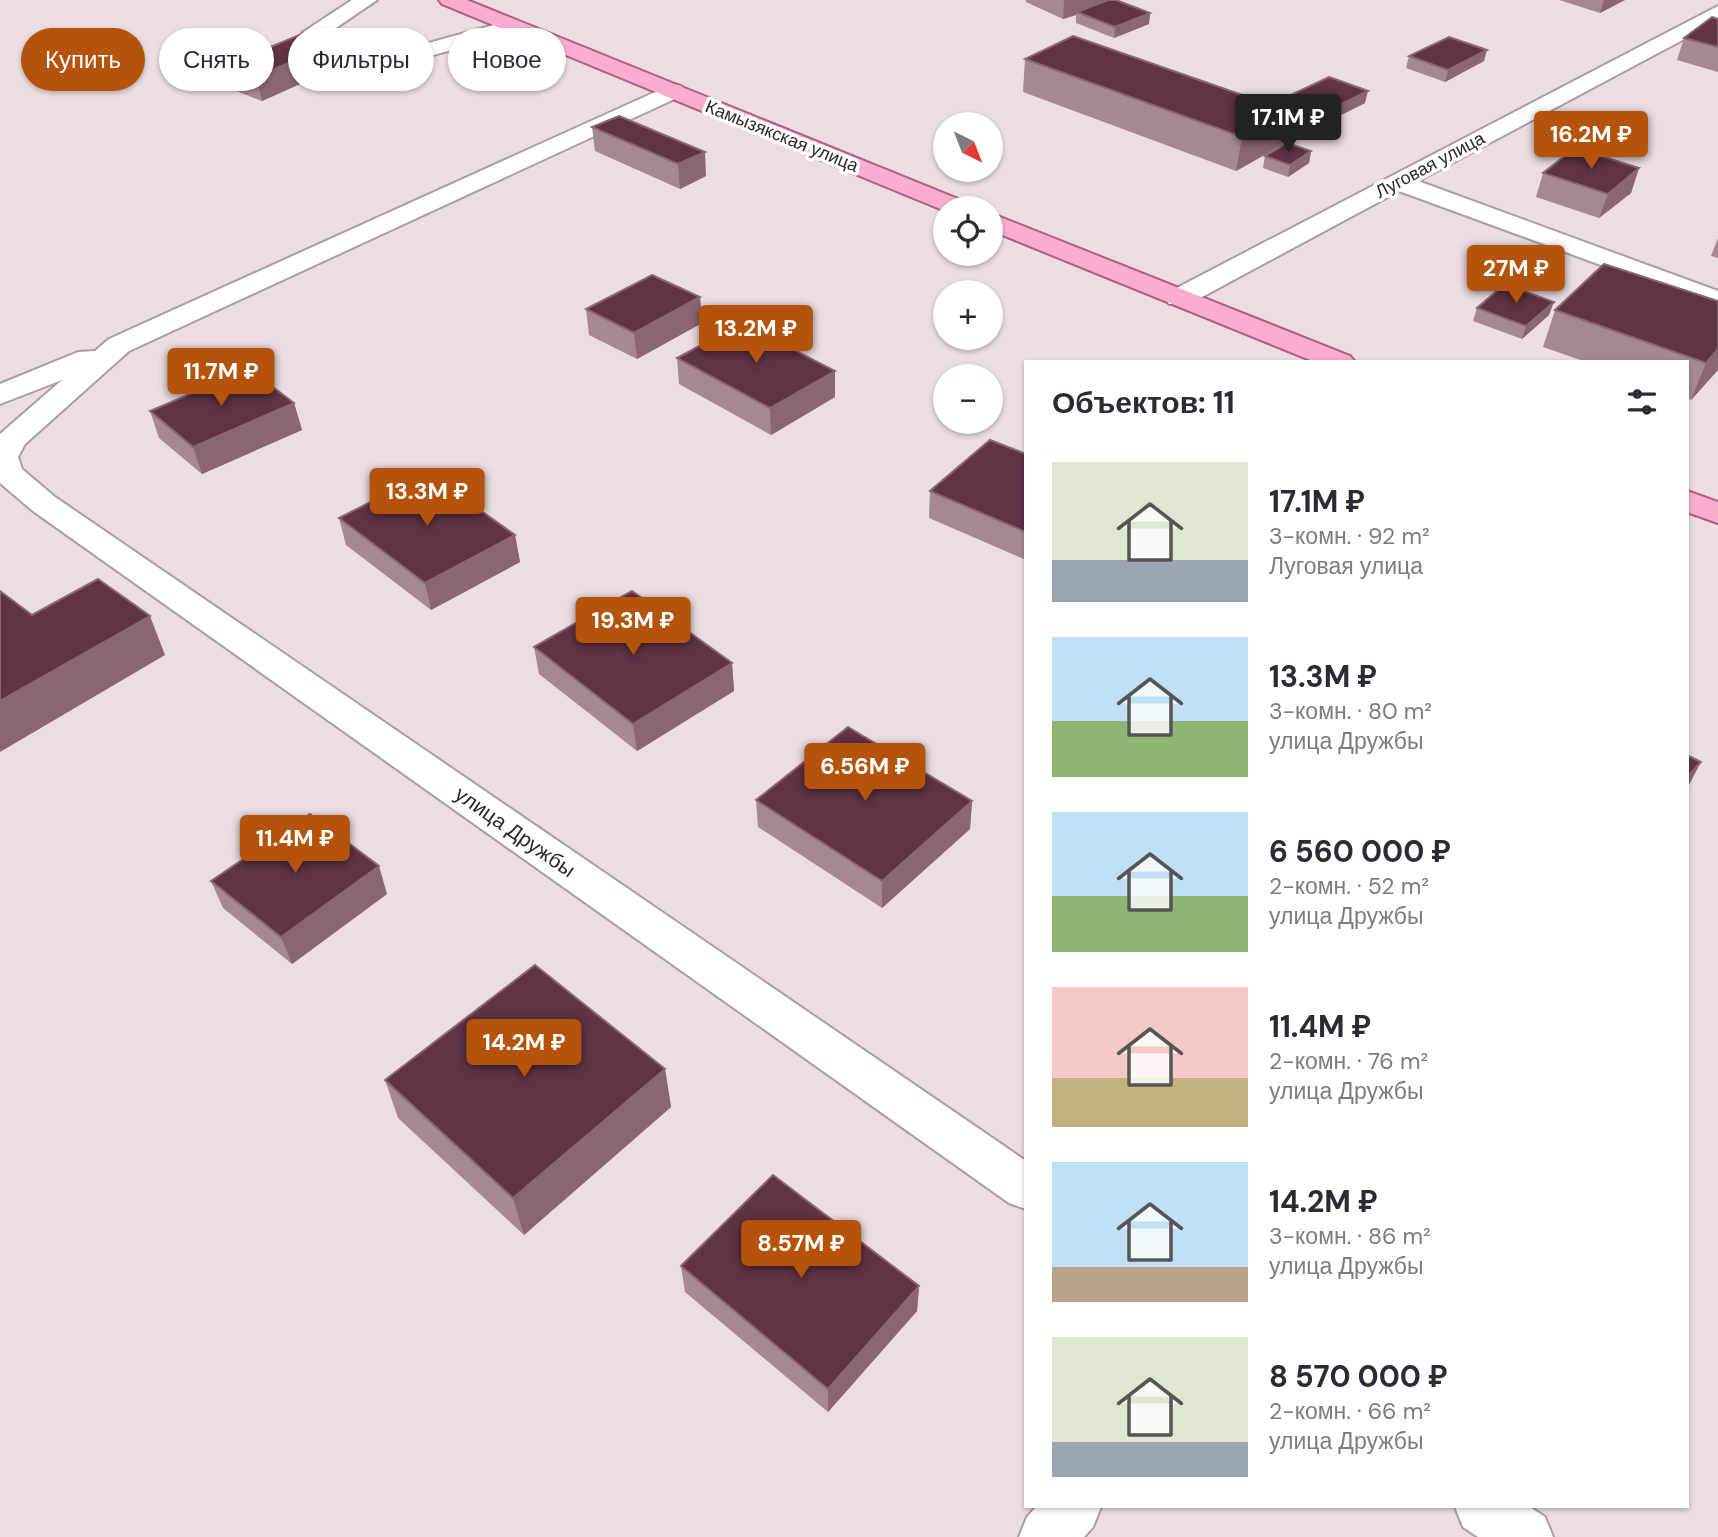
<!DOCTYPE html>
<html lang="ru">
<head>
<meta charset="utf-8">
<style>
  :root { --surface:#fff; --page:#f2f2f3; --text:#2b2b33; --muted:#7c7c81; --accent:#b45309 }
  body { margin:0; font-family:"DM Sans",sans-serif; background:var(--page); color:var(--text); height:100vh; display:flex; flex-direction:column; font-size:26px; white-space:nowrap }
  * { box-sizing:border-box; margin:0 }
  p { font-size:23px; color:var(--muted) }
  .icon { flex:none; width:38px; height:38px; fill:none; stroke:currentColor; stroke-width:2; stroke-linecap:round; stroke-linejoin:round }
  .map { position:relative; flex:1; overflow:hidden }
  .panel { position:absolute; left:1024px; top:360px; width:665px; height:1148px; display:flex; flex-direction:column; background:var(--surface); border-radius:0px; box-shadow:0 2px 5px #0004 }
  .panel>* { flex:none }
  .guide { position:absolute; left:21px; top:28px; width:665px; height:63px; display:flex; gap:14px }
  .needle { width:46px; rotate:138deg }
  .controls { position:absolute; left:933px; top:112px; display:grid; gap:14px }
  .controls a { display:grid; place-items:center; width:70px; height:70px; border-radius:50%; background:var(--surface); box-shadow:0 2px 5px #0004; font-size:35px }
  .price { position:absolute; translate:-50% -60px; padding:0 16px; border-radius:7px; background:var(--accent); color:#fff; font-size:23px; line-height:46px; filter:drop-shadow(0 2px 4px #0008) }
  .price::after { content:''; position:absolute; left:50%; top:42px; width:21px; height:16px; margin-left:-10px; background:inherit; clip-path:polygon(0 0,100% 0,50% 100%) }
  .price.selected { background:#222; color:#fff }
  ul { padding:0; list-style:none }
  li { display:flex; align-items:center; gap:21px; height:175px; padding:0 28px }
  li span { display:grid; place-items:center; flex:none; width:196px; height:140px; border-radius:0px; color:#555 }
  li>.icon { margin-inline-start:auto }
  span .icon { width:84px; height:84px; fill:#fffc; stroke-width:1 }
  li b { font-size:30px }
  h2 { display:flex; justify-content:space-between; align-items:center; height:84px; padding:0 28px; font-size:30px }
  .pill { padding:0 24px; border-radius:32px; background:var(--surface); box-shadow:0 2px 5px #0004; font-size:24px; line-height:63px }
  .pill.selected { background:var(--accent); color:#fff }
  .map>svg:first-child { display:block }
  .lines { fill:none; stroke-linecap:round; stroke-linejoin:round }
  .minor-casing { stroke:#ab9da2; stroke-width:4 }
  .major-casing { stroke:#b15c80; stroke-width:4 }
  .minor { fill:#fff; fill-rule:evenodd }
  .major { fill:#faadce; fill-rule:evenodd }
  .wall { fill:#a68893 }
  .shaded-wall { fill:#8a6674 }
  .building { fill:#603345; stroke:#8a6674; stroke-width:2 }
  .labels { text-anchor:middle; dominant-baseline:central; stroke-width:7; stroke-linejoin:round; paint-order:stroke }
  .far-street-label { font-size:18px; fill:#2e292b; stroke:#fff }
  .street-label { font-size:21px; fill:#2e292b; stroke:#fff }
</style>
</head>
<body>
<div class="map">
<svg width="1718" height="1537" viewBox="0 0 1718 1537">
  <rect width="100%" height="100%" fill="#ebdde1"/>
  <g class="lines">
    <defs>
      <g id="minor">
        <polygon points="352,0 377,0 330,32 385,55 512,20 523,26 520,31 383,69 305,38 302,33"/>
        <polygon points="1718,6 1718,21 1418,181 1718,291 1718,308 1399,191 1189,304 1169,304 1165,298 1169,292"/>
        <polygon points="673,84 681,86 685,91 681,96 129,351 25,444 18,457 22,469 55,497 1026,1161 1026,1209 1009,1203 33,511 0,483 0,434 62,380 0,404 0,384 78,352 95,351 109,339"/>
        <polygon points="1036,1507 1101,1507 1093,1527 1084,1537 1019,1537 1027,1517"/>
        <polygon points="1455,1507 1530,1507 1545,1517 1553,1537 1478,1537 1463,1527"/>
      </g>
      <g id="major">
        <polygon points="439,0 467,0 968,203 972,208 945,208 945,211 442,4"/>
        <polygon points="990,213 1350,356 1355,362 1315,362 990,230"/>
        <polygon points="1687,491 1718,502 1718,523 1687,512"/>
      </g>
    </defs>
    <use href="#minor" class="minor-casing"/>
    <use href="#major" class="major-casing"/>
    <use href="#minor" class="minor"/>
    <use href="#major" class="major"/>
  </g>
  <g class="wall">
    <polygon points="1026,0 1106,0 1150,13 1149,24 1114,38 1076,23 1076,15 1063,19 1026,2"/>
    <polygon points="1559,0 1625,0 1600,13"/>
    <polygon points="1718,19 1718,72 1677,60 1684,38"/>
    <polygon points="1409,56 1484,61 1445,82 1406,68"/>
    <polygon points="1025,59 1282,145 1236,171 1023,92"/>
    <polygon points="225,66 340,66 262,101 231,89"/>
    <polygon points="1293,94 1365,103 1329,121 1290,106"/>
    <polygon points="592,127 706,176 680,189 595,151"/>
    <polygon points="1311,151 1309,163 1288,177 1263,168 1265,156"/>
    <polygon points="1639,168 1631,193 1599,218 1536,197 1543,173"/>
    <polygon points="1718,238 1718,258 1711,256"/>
    <polygon points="700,297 702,323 637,359 589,335 586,309"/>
    <polygon points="1718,301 1718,370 1691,400 1687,399 1687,362 1586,362 1543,347 1555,310"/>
    <polygon points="1477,308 1549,315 1522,339 1473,321"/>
    <polygon points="677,358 835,397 771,435 679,384"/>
    <polygon points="294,403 302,430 202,474 159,438 150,411"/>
    <polygon points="1026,454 1026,560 929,518 930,491"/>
    <polygon points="339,518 515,535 520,562 431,610 346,545"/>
    <polygon points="534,647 732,663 734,691 637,751 539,674"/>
    <polygon points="756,800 972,801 970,829 882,908 758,827"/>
    <polygon points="211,881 387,894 292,964 223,908"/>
    <polygon points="665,1069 671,1107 524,1235 398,1118 385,1080"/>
    <polygon points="681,1266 919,1286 917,1311 828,1412 685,1292"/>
  </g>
  <g class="shaded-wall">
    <polygon points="1064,0 1106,0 1105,5 1077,12 1076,15 1063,19"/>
    <polygon points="1604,0 1625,0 1600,13"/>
    <polygon points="1150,13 1149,24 1114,38 1115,27"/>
    <polygon points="335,43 340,66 262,101 256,77"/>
    <polygon points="1487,50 1484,61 1445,82 1448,70"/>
    <polygon points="1368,91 1365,103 1329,121 1331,109"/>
    <polygon points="1288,111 1282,145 1236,171 1242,137"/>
    <polygon points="1311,151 1309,163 1288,177 1290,165"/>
    <polygon points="705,152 706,176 680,189 678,164"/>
    <polygon points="1639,168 1631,193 1599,218 1608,194"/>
    <polygon points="700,297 702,323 637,359 634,333"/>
    <polygon points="1554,302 1549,315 1522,339 1526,326"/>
    <polygon points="1718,349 1718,370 1691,400 1706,363"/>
    <polygon points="835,371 835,397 771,435 770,408"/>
    <polygon points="294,403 302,430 202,474 193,447"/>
    <polygon points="515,535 520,562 431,610 425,583"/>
    <polygon points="150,616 165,655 0,752 0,701"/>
    <polygon points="732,663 734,691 637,751 633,724"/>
    <polygon points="1701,762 1687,789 1687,777"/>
    <polygon points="972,801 970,829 882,908 882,881"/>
    <polygon points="379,866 387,894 292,964 281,937"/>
    <polygon points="665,1069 671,1107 524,1235 513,1198"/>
    <polygon points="919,1286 917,1311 828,1412 828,1389"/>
  </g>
  <g class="building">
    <polygon points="1108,0 1116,0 1150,13 1115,27 1077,12"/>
    <polygon points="1712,17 1718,19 1718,47 1684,38"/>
    <polygon points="304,33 335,43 256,77 225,66"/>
    <polygon points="1073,36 1288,111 1242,137 1025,59"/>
    <polygon points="1449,37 1487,50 1448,70 1409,56"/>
    <polygon points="1329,77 1368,91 1331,109 1293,94"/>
    <polygon points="619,116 705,152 678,164 592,127"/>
    <polygon points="1287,143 1311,151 1290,165 1265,156"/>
    <polygon points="1575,148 1639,168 1608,194 1543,173"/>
    <polygon points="1604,264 1718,301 1718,349 1706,363 1555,310"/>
    <polygon points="652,275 700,297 634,333 586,309"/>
    <polygon points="1505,284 1554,302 1526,326 1477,308"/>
    <polygon points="742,323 835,371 770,408 677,358"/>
    <polygon points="249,369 294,403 193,447 150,411"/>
    <polygon points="990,440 1026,454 1026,532 930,491"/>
    <polygon points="428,473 515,535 425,583 339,518"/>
    <polygon points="98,579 150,616 0,701 0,591 32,615"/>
    <polygon points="632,591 732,663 633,724 534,647"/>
    <polygon points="848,727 972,801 882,881 756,800"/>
    <polygon points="1687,755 1701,762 1687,777"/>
    <polygon points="310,814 379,866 281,937 211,881"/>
    <polygon points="535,965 665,1069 513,1198 385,1080"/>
    <polygon points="773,1175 919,1286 828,1389 681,1266"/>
  </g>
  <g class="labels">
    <g class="far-street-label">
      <text transform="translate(782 136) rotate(22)">Камызякская улица</text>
      <text transform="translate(1430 165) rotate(-28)">Луговая улица</text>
    </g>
    <g class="street-label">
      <text transform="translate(515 832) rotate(35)">улица Дружбы</text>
    </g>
  </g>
</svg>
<div class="controls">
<a><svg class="needle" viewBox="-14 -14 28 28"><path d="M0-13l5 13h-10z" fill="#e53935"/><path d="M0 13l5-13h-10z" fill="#7c7c81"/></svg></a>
<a><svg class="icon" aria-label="locate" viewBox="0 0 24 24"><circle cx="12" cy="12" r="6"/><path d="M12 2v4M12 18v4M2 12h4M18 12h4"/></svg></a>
<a>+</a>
<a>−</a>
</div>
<b class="price selected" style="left:1288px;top:154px">17.1M ₽</b>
<b class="price" style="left:1591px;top:171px">16.2M ₽</b>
<b class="price" style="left:1516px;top:305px">27M ₽</b>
<b class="price" style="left:756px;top:365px">13.2M ₽</b>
<b class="price" style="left:221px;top:408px">11.7M ₽</b>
<b class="price" style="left:427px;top:528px">13.3M ₽</b>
<b class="price" style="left:633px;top:657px">19.3M ₽</b>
<b class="price" style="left:865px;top:803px">6.56M ₽</b>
<b class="price" style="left:295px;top:875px">11.4M ₽</b>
<b class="price" style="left:524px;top:1079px">14.2M ₽</b>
<b class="price" style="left:801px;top:1280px">8.57M ₽</b>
<div class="guide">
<a class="pill selected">Купить</a>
<a class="pill">Снять</a>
<a class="pill">Фильтры</a>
<a class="pill">Новое</a>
</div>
<section class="panel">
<h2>Объектов: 11<svg class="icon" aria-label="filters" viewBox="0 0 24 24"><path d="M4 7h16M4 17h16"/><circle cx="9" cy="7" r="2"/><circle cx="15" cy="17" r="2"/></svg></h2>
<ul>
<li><span style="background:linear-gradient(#dfe7d0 70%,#9aa5b1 0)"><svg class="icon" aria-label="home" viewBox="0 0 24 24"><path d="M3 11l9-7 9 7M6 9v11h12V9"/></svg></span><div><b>17.1M ₽</b><p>3-комн. · 92 m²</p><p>Луговая улица</p></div></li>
<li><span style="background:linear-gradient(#bfe0f5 60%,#8fb573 0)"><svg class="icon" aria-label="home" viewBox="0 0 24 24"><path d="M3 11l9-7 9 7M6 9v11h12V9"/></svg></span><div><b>13.3M ₽</b><p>3-комн. · 80 m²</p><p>улица Дружбы</p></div></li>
<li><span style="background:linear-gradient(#bfe0f5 60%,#8fb573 0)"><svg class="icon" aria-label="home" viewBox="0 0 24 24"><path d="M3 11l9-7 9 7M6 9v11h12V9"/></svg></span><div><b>6 560 000 ₽</b><p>2-комн. · 52 m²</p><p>улица Дружбы</p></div></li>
<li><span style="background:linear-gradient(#f6c9c9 65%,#c2b280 0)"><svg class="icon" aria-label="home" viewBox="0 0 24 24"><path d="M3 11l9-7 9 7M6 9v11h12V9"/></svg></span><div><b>11.4M ₽</b><p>2-комн. · 76 m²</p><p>улица Дружбы</p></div></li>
<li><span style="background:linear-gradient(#bfe0f5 75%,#b9a48a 0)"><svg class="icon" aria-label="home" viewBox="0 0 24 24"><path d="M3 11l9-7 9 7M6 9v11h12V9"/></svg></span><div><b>14.2M ₽</b><p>3-комн. · 86 m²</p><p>улица Дружбы</p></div></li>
<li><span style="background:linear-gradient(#dfe7d0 75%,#9aa5b1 0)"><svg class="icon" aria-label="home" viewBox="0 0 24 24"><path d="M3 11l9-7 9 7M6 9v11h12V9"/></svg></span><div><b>8 570 000 ₽</b><p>2-комн. · 66 m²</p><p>улица Дружбы</p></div></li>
</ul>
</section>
</div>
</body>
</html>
